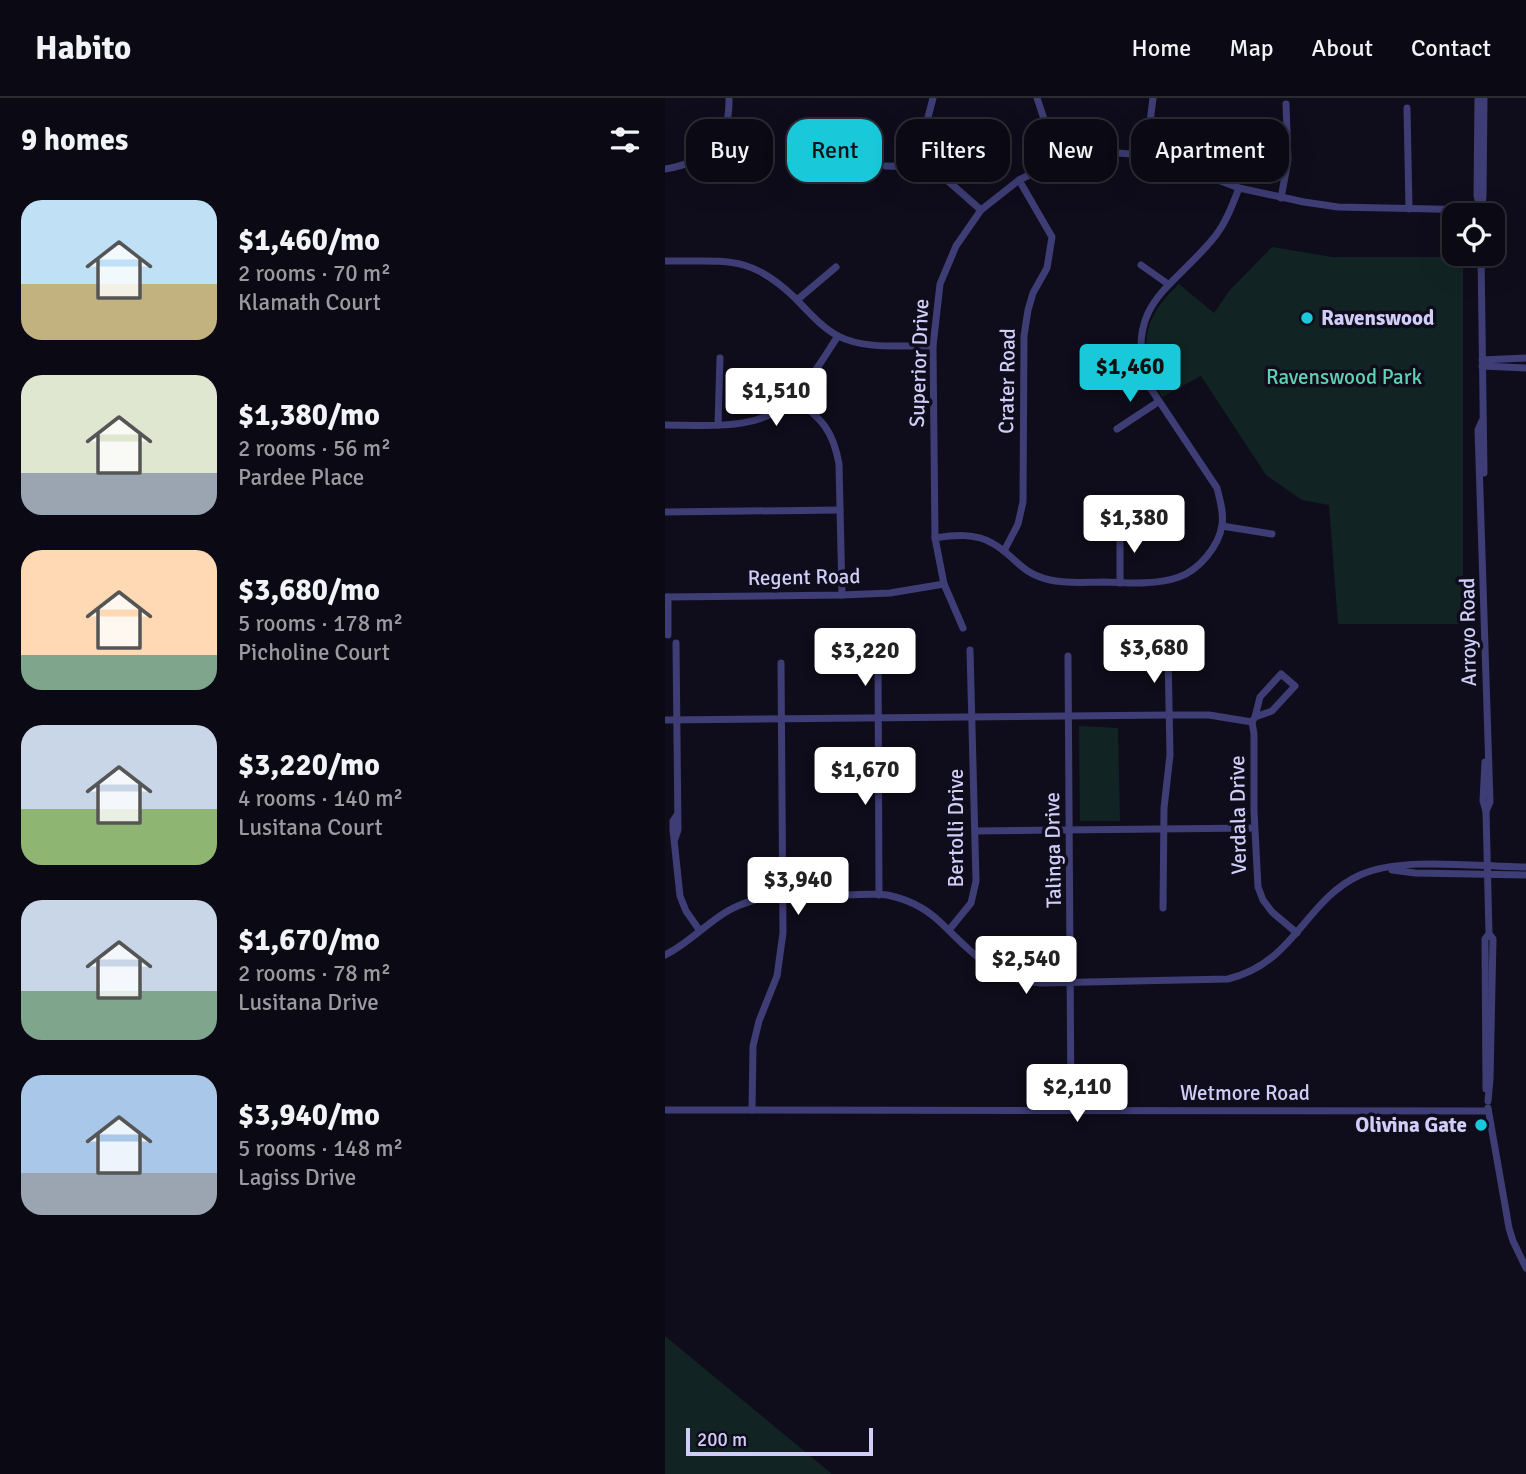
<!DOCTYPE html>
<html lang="en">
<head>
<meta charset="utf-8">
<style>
  :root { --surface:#0b0a14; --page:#191822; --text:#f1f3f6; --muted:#9a9aa0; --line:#2b2b34; --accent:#19c9d9 }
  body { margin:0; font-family:Signika,sans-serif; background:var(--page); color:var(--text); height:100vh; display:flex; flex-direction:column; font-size:26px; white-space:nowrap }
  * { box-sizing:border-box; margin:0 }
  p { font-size:23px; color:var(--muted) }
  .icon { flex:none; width:38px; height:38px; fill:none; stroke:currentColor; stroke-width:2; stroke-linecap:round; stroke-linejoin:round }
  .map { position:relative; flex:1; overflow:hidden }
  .sheet { display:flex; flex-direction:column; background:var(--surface); width:665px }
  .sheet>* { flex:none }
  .banner { position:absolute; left:21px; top:21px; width:665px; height:63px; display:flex; gap:14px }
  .controls { position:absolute; left:777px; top:105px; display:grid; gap:14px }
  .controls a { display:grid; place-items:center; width:63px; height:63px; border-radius:14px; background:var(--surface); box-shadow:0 7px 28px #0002,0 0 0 2px var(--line); font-size:35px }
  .scale { position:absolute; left:21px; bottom:18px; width:187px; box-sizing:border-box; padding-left:7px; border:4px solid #d1cdf9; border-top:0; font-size:19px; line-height:24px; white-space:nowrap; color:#d1cdf9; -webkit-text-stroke:5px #0f0d1b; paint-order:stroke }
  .price { position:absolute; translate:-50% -60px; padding:0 16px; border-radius:7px; background:#fff; color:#222; font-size:23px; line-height:46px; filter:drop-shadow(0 2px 4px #0008) }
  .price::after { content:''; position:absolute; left:50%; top:42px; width:21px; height:16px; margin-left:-10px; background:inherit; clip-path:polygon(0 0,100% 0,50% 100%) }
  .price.current { background:var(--accent); color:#111 }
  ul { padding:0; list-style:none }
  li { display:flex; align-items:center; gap:21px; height:175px; padding:0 21px }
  li span { display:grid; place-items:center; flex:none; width:196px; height:140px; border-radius:21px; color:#555 }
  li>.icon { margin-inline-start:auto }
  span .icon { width:84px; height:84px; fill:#fffc; stroke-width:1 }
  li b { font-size:30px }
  h2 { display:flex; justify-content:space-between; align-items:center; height:84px; padding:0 21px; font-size:30px }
  .tag { padding:0 24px; border-radius:21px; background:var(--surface); box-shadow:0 7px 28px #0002,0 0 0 2px var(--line); font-size:24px; line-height:63px }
  .tag.current { background:var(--accent); color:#111 }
  header { display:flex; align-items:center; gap:42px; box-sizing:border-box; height:98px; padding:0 35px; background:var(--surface); border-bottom:2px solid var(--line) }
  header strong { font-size:33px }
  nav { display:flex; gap:38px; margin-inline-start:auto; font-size:24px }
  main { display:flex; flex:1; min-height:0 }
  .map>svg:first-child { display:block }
  .green { fill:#112423 }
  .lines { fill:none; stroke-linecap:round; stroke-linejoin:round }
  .minor { stroke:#3e3d75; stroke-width:7 }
  .poi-dot { fill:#19c9d9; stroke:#0f0d1b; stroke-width:2.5 }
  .labels { text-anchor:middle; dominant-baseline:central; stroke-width:7; stroke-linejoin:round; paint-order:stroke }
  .poi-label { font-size:21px; font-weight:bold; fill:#d1cdf9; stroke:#0f0d1b; text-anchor:start }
  .street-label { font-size:21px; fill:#d1cdf9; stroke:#0f0d1b }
  .park-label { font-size:21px; fill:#62d0b2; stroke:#0f0d1b }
</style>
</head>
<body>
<header>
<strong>Habito</strong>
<nav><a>Home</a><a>Map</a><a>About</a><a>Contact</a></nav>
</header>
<main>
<section class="sheet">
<h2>9 homes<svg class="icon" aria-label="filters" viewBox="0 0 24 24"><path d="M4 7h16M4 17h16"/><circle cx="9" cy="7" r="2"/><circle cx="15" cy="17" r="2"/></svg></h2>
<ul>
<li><span style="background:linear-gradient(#bfe0f5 60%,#c2b280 0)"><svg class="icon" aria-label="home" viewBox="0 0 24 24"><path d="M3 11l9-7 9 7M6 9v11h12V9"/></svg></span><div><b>$1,460/mo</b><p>2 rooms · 70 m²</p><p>Klamath Court</p></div></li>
<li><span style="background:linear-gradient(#dfe7d0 70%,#9aa5b1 0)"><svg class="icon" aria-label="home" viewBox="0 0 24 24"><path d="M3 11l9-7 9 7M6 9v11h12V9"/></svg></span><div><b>$1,380/mo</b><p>2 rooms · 56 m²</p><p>Pardee Place</p></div></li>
<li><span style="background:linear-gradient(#ffd9b3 75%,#7fa58c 0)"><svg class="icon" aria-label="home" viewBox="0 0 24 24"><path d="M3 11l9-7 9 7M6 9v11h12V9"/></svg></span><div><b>$3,680/mo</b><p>5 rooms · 178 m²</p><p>Picholine Court</p></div></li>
<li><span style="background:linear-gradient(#c9d6e8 60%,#8fb573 0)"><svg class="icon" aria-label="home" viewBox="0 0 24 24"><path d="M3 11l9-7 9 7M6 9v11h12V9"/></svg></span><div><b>$3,220/mo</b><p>4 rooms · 140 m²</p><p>Lusitana Court</p></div></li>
<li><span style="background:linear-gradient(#c9d6e8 65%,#7fa58c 0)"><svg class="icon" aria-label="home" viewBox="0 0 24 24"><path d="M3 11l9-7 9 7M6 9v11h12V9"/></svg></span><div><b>$1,670/mo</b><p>2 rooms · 78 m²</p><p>Lusitana Drive</p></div></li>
<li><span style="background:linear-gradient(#a9c7e8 70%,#9aa5b1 0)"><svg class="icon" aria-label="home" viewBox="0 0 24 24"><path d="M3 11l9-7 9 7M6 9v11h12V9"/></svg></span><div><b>$3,940/mo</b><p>5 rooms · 148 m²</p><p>Lagiss Drive</p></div></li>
</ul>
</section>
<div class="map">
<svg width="861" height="1376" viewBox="0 0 861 1376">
  <rect width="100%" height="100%" fill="#0f0d1b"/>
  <g class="green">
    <path d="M607 149 667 159H798V526H673L664 407 637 402 601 377 536 278 497 299C474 252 474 223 514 186L549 215 565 192Z"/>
    <polygon points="414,628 453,630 455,723 415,723"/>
    <polygon points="0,1238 167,1376 0,1376"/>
  </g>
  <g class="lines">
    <g class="minor">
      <polyline points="372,0 393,63"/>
      <polyline points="813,0 812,98 815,108"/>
      <polyline points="742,10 744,111"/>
      <polyline points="481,57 488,0"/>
      <polyline points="221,68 250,69 283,83 316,112"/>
      <polyline points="250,69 268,0"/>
      <path d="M0 71C42 64 65 45 64 0"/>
      <polyline points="616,100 623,62 621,6"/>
      <polyline points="816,117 818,98 819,0"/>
      <polyline points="816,156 819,375"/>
      <path d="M0 163C59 164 83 155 129 199 142 212 156 229 173 238 200 252 238 247 268 248"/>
      <polyline points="476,167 503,186"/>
      <polyline points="132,202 171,169"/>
      <polyline points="817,262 861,260"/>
      <polyline points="817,268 861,270"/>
      <path d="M129 300C157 321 168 332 174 366L177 497"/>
      <polyline points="817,323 813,332 825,704 821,713"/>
      <path d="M0 327C44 327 95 334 129 300 146 282 159 259 173 238"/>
      <polyline points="53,327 55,260"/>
      <polyline points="452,331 493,304"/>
      <polyline points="0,414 175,412"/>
      <polyline points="557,428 607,436"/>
      <path d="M270 440C289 437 310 435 327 445 351 458 354 475 385 482 402 486 422 484 439 484 463 485 492 487 514 479 534 472 554 448 557 427 559 415 555 402 552 390L480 282C462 205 505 192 547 142 560 127 567 108 574 90"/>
      <polyline points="339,453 353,426 358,404 359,238 363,212 368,195 382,170 387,139 354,82"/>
      <polyline points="455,485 455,429"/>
      <polyline points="0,499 177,497 225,495 279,486"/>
      <polyline points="3,499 3,537"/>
      <polyline points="298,530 279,486 270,440 268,248 275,186 291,148 316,112 354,82 393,63 437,54 481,57 516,68 574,90 639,104 673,109 816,112"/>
      <polyline points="403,558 406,1012"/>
      <polyline points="213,559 214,797"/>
      <polyline points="0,622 504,617 544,617 587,624"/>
      <polyline points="587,624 589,636 589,713 593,789 598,802 607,814 632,835"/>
      <polyline points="587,624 590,619 595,599 616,576 630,588 607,613 590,619"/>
      <polyline points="820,664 818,703 821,713 824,836 828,841 825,981 823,1003"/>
      <polyline points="12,717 8,723 8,732 15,798 21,813 35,833"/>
      <polyline points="311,733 589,730"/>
      <polyline points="10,741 13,732 11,545"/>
      <polyline points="727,772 750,775 861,777"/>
      <polyline points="498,810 499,710 505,657 503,557"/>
      <polyline points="284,832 306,805 311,783 305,552"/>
      <path d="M0 857C27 844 47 818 75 807 107 793 146 798 180 797 194 797 209 795 222 797 242 801 259 809 274 823 306 853 328 882 375 885L563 881C630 865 640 802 695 777 737 758 814 769 861 769"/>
      <polyline points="821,991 820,841 824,836"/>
      <polyline points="823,1010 844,1130 848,1143 861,1170"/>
      <polyline points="0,1012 823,1013"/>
      <polyline points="87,1012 88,948 94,923 112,878 118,835 116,565"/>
    </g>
  </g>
  <g class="poi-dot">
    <circle cx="642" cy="220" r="7"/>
    <circle cx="816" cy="1027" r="7"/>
  </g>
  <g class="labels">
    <g class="poi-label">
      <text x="656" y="220">Ravenswood</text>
      <text x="802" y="1027" text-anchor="end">Olivina Gate</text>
    </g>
    <g class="street-label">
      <text transform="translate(254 265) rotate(-88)">Superior Drive</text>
      <text transform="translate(342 283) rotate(-89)">Crater Road</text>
      <text transform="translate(139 479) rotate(-1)">Regent Road</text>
      <text transform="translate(803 534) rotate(-91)">Arroyo Road</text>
      <text transform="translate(573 717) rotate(-91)">Verdala Drive</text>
      <text transform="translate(291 730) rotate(-90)">Bertolli Drive</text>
      <text transform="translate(388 752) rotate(-91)">Talinga Drive</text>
      <text x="580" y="995">Wetmore Road</text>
    </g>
    <g class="park-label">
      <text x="679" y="279">Ravenswood Park</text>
    </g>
  </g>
</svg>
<div class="controls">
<a><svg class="icon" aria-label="locate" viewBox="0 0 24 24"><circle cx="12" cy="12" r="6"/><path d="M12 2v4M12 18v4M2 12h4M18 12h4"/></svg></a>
</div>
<div class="scale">200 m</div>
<b class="price current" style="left:465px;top:306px">$1,460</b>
<b class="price" style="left:111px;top:330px">$1,510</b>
<b class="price" style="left:469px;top:457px">$1,380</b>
<b class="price" style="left:489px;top:587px">$3,680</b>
<b class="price" style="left:200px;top:590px">$3,220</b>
<b class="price" style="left:200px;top:709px">$1,670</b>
<b class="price" style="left:133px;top:819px">$3,940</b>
<b class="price" style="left:361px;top:898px">$2,540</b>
<b class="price" style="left:412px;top:1026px">$2,110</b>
<div class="banner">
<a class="tag">Buy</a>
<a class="tag current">Rent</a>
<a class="tag">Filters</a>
<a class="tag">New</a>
<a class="tag">Apartment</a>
</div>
</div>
</main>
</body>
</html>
